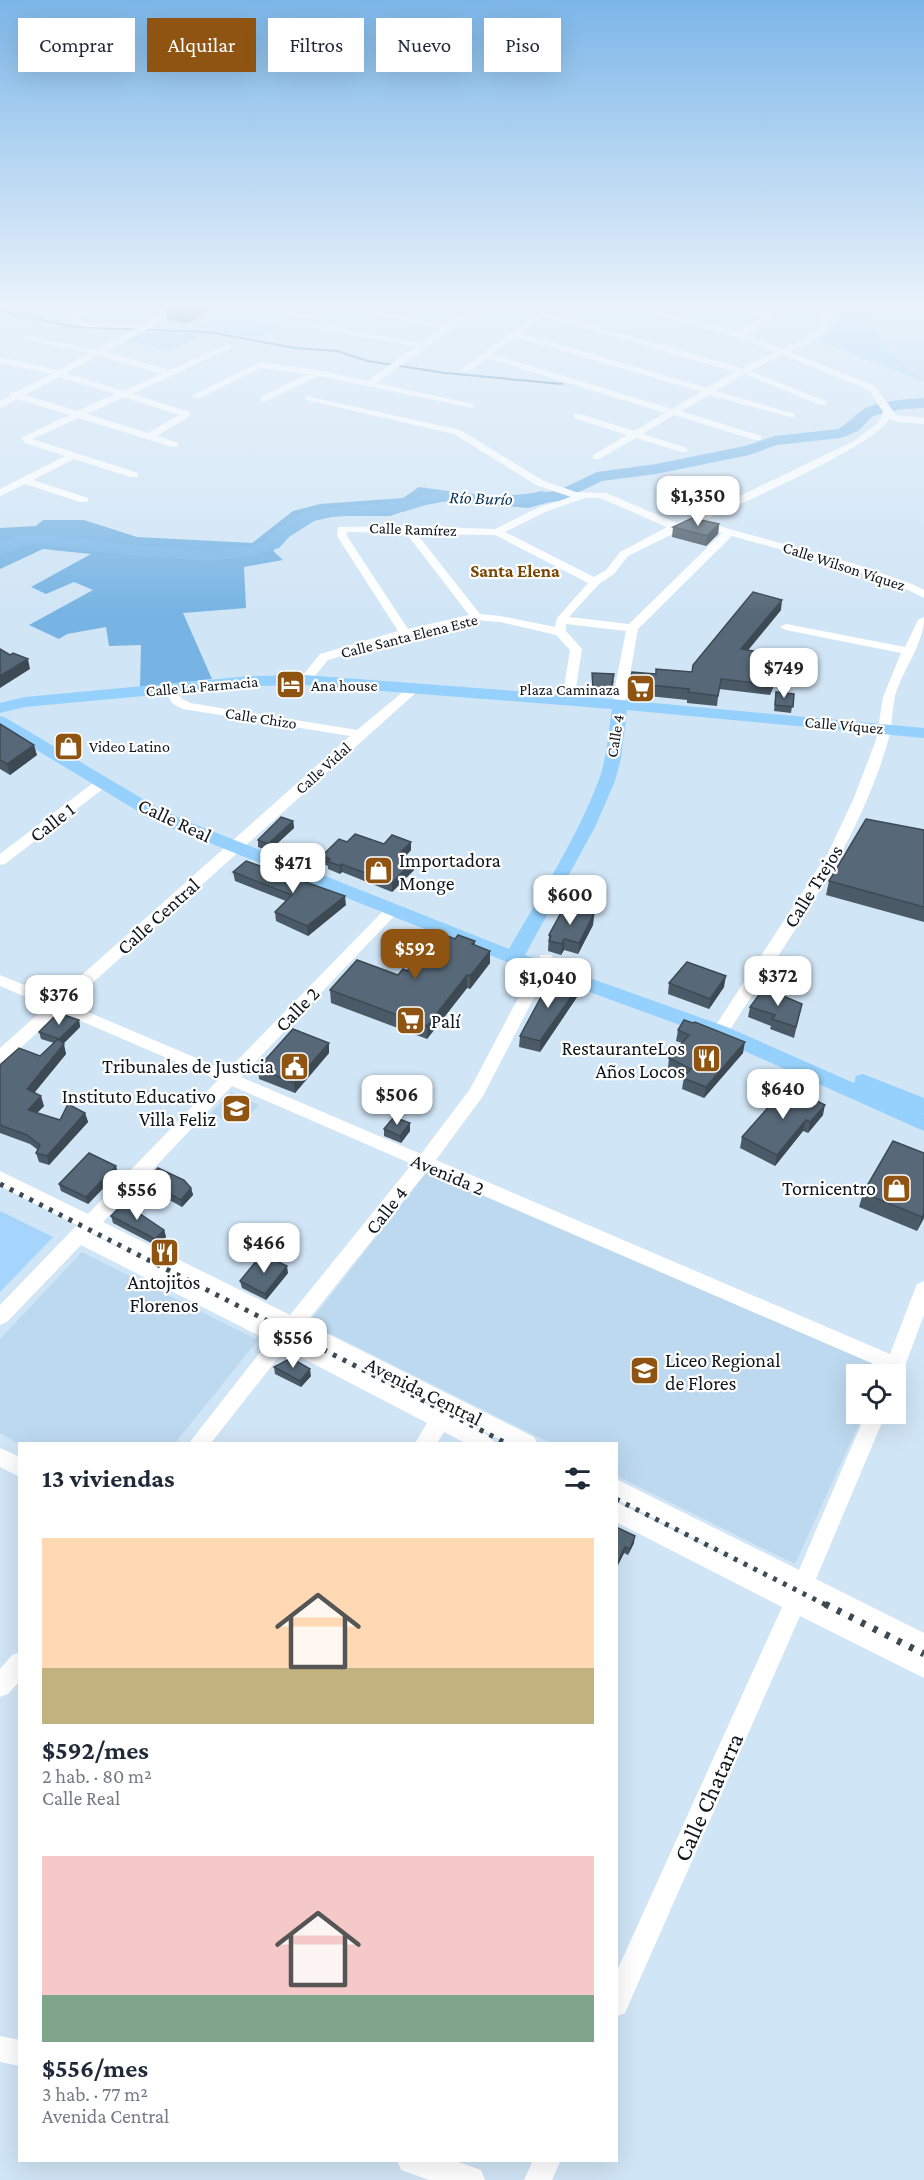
<!DOCTYPE html>
<html lang="es">
<head>
<meta charset="utf-8">
<style>
  :root { --surface:#fff; --page:#f6f6f7; --text:#1f2937; --muted:#747a83; --accent:#8f5411 }
  body { margin:0; font-family:"Crimson Pro",serif; background:var(--page); color:var(--text); height:100vh; display:flex; flex-direction:column; font-size:22px; white-space:nowrap }
  * { box-sizing:border-box; margin:0 }
  p { font-size:20px; color:var(--muted) }
  .icon { flex:none; width:33px; height:33px; fill:none; stroke:currentColor; stroke-width:2; stroke-linecap:round; stroke-linejoin:round }
  .map { position:relative; flex:1; overflow:hidden }
  .panel { position:absolute; left:18px; top:1442px; width:600px; height:720px; display:flex; flex-direction:column; background:var(--surface); border-radius:0px; box-shadow:0 6px 24px #0002 }
  .panel>* { flex:none }
  .top-card { position:absolute; left:18px; top:18px; width:600px; height:54px; display:flex; gap:12px }
  .buttons { position:absolute; left:846px; top:1364px; display:grid; gap:12px }
  .buttons a { display:grid; place-items:center; width:60px; height:60px; border-radius:0px; background:var(--surface); box-shadow:0 6px 24px #0002; font-size:30px }
  .price { position:absolute; translate:-50% -51px; padding:0 14px; border-radius:12px; background:#fff; color:#222; font-size:20px; line-height:39px; filter:drop-shadow(0 2px 3px #0008) }
  .price::after { content:''; position:absolute; left:50%; top:36px; width:18px; height:14px; margin-left:-9px; background:inherit; clip-path:polygon(0 0,100% 0,50% 100%) }
  .price.on { background:var(--accent); color:#fff }
  ul { padding:0; list-style:none }
  li { display:grid; align-content:center; gap:12px; height:318px; padding:0 24px }
  li span { display:grid; place-items:center; height:186px; border-radius:0px; color:#555 }
  li>.icon { margin-inline-start:auto }
  span .icon { width:108px; height:108px; fill:#fffc; stroke-width:1 }
  li b { font-size:26px }
  h2 { display:flex; justify-content:space-between; align-items:center; height:72px; padding:0 24px; font-size:26px }
  .chip { padding:0 21px; border-radius:0px; background:var(--surface); box-shadow:0 6px 24px #0002; font-size:21px; line-height:54px }
  .chip.on { background:var(--accent); color:#fff }
  .map>svg:first-child { display:block }
  .built { fill:#bdd9ef }
  .green { fill:#a5d5fc }
  .forest { fill:#77b4e3 }
  .lines { fill:none; stroke-linecap:round; stroke-linejoin:round }
  .stream { stroke:#5a87ab; stroke-width:2 }
  .river { fill:#7bb8e8; fill-rule:evenodd }
  .minor { fill:#fff; fill-rule:evenodd }
  .major { fill:#95d1fc; fill-rule:evenodd }
  .rail-far1 { stroke:#3e4a52; stroke-width:5; stroke-dasharray:4 7; stroke-linecap:butt }
  .rail { stroke:#3e4a52; stroke-width:7; stroke-dasharray:4.5 9; stroke-linecap:butt }
  .wall { fill:#4b5a67 }
  .shaded-wall { fill:#3d4a54 }
  .building { fill:#576978; stroke:#3d4a54; stroke-width:1.5 }
  .labels { text-anchor:middle; dominant-baseline:central; stroke-width:4.5; stroke-linejoin:round; paint-order:stroke }
  .far-street-label { font-size:16px; fill:#0e161c; stroke:#fff }
  .far-poi-label { font-size:16px; fill:#0e161c; stroke:#fff; text-anchor:start }
  .far-water-label { font-size:18px; font-style:italic; fill:#003251; stroke:#fff }
  .far-neighbourhood-label { font-size:18px; font-weight:bold; fill:#7a4604; stroke:#fff }
  .street-label { font-size:20px; fill:#0e161c; stroke:#fff }
  .poi-label { font-size:20px; fill:#0e161c; stroke:#fff; text-anchor:end }
  .near-street-label { font-size:24px; fill:#0e161c; stroke:#fff }
</style>
</head>
<body>
<div class="map">
<svg width="924" height="2180" viewBox="0 0 924 2180">
  <rect width="100%" height="100%" fill="#d0e5f6"/>
  <g class="built">
    <polygon points="870,307 924,307 924,381 881,344 870,321"/>
    <polygon points="231,1092 259,1105 249,1116 236,1110 226,1121 211,1113"/>
    <polygon points="427,1172 884,1368 881,1374 856,1374 856,1413 864,1413 795,1564 617,1476 616,1443 550,1443 309,1323"/>
    <polygon points="82,1252 258,1340 175,1443 19,1444 0,1433 0,1339"/>
  </g>
  <g class="green">
    <path d="M835 307H870C870 343 901 359 924 382L819 341C832 334 839 322 835 307Z"/>
    <polygon points="222,314 278,326 256,339 199,327"/>
    <polygon points="142,332 207,333 169,351 127,340"/>
    <polygon points="0,1211 53,1237 0,1292"/>
  </g>
  <polygon class="forest" points="419,487 505,499 542,491 565,498 528,508 446,501 416,507 390,516 328,516 306,519 297,525 273,551 283,560 244,567 246,608 183,613 212,679 140,687 141,645 109,646 106,627 67,634 59,639 29,625 93,590 74,582 46,594 31,587 91,554 43,549 0,569 0,528 36,526 43,520 84,520 137,537 252,543 293,511 320,504 403,498"/>
  <g class="lines">
    <polyline class="stream" points="0,311 73,327 208,332 295,348 337,351 368,361 445,373 562,384"/>
    <path class="river" d="M924 398V408L902 409 873 416 858 431 841 438 777 445 749 455 656 474 602 481 561 501 502 506 438 501 403 512 332 517 314 521 289 537 279 548 252 556 209 561 138 556 36 544 23 546 0 555V543L13 537 36 534 138 546 209 551 250 546 267 540 277 529 302 513 332 507 401 502 437 491 502 496 557 491 597 472 656 464 745 446 775 436 838 429C847 424 853 417 861 411 875 401 907 399 924 398Z"/>
    <g class="minor">
      <path d="M141 307 165 309 177 307 161 322 105 352 170 370 228 344 235 346 132 394 190 412V416L157 436 178 443V447H172L79 418 32 439 138 473V477H130L74 459 33 480 88 498V502H80L25 484 0 496V489L65 456 25 443 21 438 69 415 18 399 0 408V401L10 396 9 392H16L51 374 0 363V357L58 370 90 353 28 340V336L97 350 136 328 83 327 70 320V316L84 310 88 312 79 318 85 322 142 325 161 313ZM98 356 162 374 123 391 66 373ZM59 377 115 394 77 411 25 395ZM124 397 179 415 148 433 87 414Z"/>
      <polygon points="263,307 280,307 311,316 307,319"/>
      <polygon points="354,307 448,324 472,307 482,307 376,383 473,404 473,408 318,376 264,402 261,401 261,397 307,374 261,368 199,398 191,396 260,362 318,370 367,381 416,347 319,329 316,328 316,324 421,343 442,328 340,308"/>
      <path d="M546 307 554 308 549 313 742 368 775 352 736 337 632 307H647L738 332 754 324 760 317 726 307H742L763 312 766 307H775L770 318 760 328 746 335 782 349C803 339 827 335 822 307H830C835 335 811 342 790 352L875 386 896 415 924 418V424L899 422 889 419C878 444 733 508 701 521L855 564 912 584 924 590V598L904 588 847 568 732 536 638 629 624 709H616L613 697 626 631 566 624V631L582 649 574 700 568 704 562 700 570 650 556 635 500 622 476 620 408 636 328 660 309 683H301L299 680 320 654 398 631 337 536 338 527 408 526 495 529 537 508 571 497 536 485 454 434 306 400V396L460 430 544 481 576 492 606 493 677 523 717 507 854 441 878 423 883 412 869 390 783 355 750 371 826 401V405H820L744 374 716 391 794 414V418L709 395 681 411 761 436V440H755L674 415 643 434 687 448V452H681L636 438 599 459H593V455L627 435 574 418V414H580L634 431 665 413 487 358 468 372 461 370ZM544 316 735 372 707 388 521 333ZM516 337 701 392 672 409 492 354ZM585 498H600L667 527 620 552 606 570 594 577 505 532 545 512ZM693 524 722 533 629 624 569 617 599 584 614 574 628 556ZM347 532 406 533 469 615 408 629 347 536ZM417 534 495 535 588 583 557 618 555 627 500 616 480 614Z"/>
      <path d="M924 617C924 645 903 668 895 696 892 711 892 727 888 741 857 850 785 942 726 1036H714L712 1032 714 1028 828 853 853 800 876 740 883 697 901 653 786 630 780 627 786 624 905 647 918 620Z"/>
      <path d="M169 684 173 685 182 699 190 703 357 730 409 687H417L419 690 69 1004 227 1071 389 905H399L401 908 399 911 241 1077 421 1154 470 1089 541 955H551L554 959 483 1096 436 1160 890 1354 915 1289 917 1284 924 1281V1315L900 1379 896 1380V1374H884L885 1369 427 1171 306 1323 534 1437 537 1443H507L454 1416 491 1437 494 1443H465L444 1432 437 1443H415L427 1423 285 1349 211 1443H189L269 1341 81 1245 7 1322 0 1325V1305L77 1225 0 1186V1171L88 1214 218 1080 60 1012 6 1061 0 1063V1048L47 1006 0 986V975L56 998 350 736 183 709 173 704 163 688ZM232 1086 412 1164 290 1315 103 1222ZM92 1233 175 1274 91 1234ZM296 1336 438 1408 437 1409Z"/>
      <polygon points="103,778 108,779 110,782 108,785 5,864 0,865 0,854 98,779"/>
      <polygon points="866,1413 886,1413 816,1579 924,1633 924,1678 800,1616 625,2013 616,2017 616,1973 782,1607 616,1522 616,1502 791,1588 616,1499 616,1479 799,1570"/>
      <polygon points="0,1448 20,1457 20,1477 0,1467"/>
      <polygon points="20,1652 20,1681 8,1694 0,1697 0,1669 12,1655"/>
      <polygon points="0,2036 20,2040 20,2066 0,2062"/>
      <polygon points="397,2160 453,2160 481,2170 485,2180 429,2180 401,2170"/>
      <polygon points="533,2160 561,2160 552,2180 524,2180"/>
    </g>
    <path class="major" d="M305 675 568 695 924 728V738L627 710 621 758 615 781 595 827 525 955 727 1027 854 1083 856 1076 863 1074 924 1098V1114L921 1113 924 1114V1131L713 1037 507 962 172 828 141 813 0 728V716L6 718 153 805 184 820 509 949C540 895 576 840 598 782 607 759 608 733 612 709L305 685 251 686 25 707 0 713V703L25 697 251 676Z"/>
    <g class="rail-far1">
      <polyline points="0,1184 506,1443"/>
      <polyline points="616,1499 828,1606"/>
    </g>
    <polyline class="rail" points="825,1604 924,1654"/>
  </g>
  <g class="wall">
    <polygon points="208,310 188,323 167,320 166,312"/>
    <polygon points="719,524 718,534 706,546 672,537 673,527"/>
    <polygon points="781,610 748,650 781,667 770,695 719,689 717,706 687,703 687,700 629,694 630,683 656,674 692,672"/>
    <polygon points="592,673 614,681 610,696 593,695"/>
    <polygon points="776,692 794,694 791,713 774,711"/>
    <polygon points="0,724 37,755 10,775 0,769"/>
    <polygon points="293,821 294,828 269,851 258,847 258,840"/>
    <polygon points="924,830 924,922 826,895 829,881"/>
    <polygon points="347,842 384,844 411,842 411,850 404,858 414,870 392,892 342,872 340,874 328,869 328,866 323,864 322,856"/>
    <polygon points="233,872 346,905 308,936 276,921 275,912 286,901 235,881"/>
    <polygon points="594,914 593,925 578,954 564,950 561,955 548,951 549,935"/>
    <polygon points="455,939 475,941 475,945 490,963 470,989 467,988 427,1039 331,1003 330,990 398,975 407,971"/>
    <polygon points="669,983 724,987 709,1009 668,994"/>
    <polygon points="577,997 540,1052 519,1047 520,1036"/>
    <polygon points="802,1004 794,1038 770,1029 771,1026 748,1017 750,1007"/>
    <polygon points="79,1020 80,1027 63,1044 66,1054 34,1093 44,1106 37,1113 60,1120 85,1113 88,1122 49,1165 39,1162 36,1153 38,1150 30,1144 0,1133 0,1065 40,1056 54,1043 41,1039 39,1032"/>
    <polygon points="678,1030 743,1053 704,1098 682,1089 684,1077 668,1068 669,1058 682,1043 676,1041"/>
    <polygon points="329,1053 295,1093 259,1079 258,1068"/>
    <polygon points="823,1115 808,1133 803,1131 775,1166 740,1148 742,1137"/>
    <polygon points="410,1123 410,1131 401,1143 384,1136 384,1129"/>
    <polygon points="118,1173 88,1204 61,1191 59,1184"/>
    <polygon points="146,1181 191,1188 193,1195 182,1207 148,1188"/>
    <polygon points="863,1193 924,1218 917,1231 859,1207"/>
    <polygon points="111,1216 164,1230 166,1237 157,1246 113,1223"/>
    <polygon points="288,1273 266,1300 242,1288 240,1281"/>
    <polygon points="274,1367 311,1376 301,1387 275,1374"/>
    <polygon points="616,1527 634,1543 628,1555 624,1553 616,1569"/>
  </g>
  <g class="shaded-wall">
    <polygon points="199,307 208,307 208,310 188,323 187,315"/>
    <polygon points="719,524 718,534 706,546 707,536"/>
    <polygon points="782,600 781,610 740,660 741,649"/>
    <polygon points="783,656 781,667 770,695 772,685"/>
    <polygon points="28,659 30,669 0,688 0,676"/>
    <polygon points="34,745 37,755 10,775 7,764"/>
    <polygon points="293,821 294,828 269,851 268,844"/>
    <polygon points="411,842 411,850 398,864 397,856"/>
    <polygon points="413,861 414,870 392,892 392,883"/>
    <polygon points="341,864 342,872 340,874 340,866"/>
    <polygon points="345,896 346,905 308,936 307,926"/>
    <polygon points="594,914 593,925 578,954 579,943"/>
    <polygon points="564,939 564,950 561,955 562,944"/>
    <polygon points="490,951 490,963 470,989 470,976"/>
    <polygon points="467,975 467,988 427,1039 427,1026"/>
    <polygon points="726,976 724,987 709,1009 710,999"/>
    <polygon points="578,987 577,997 540,1052 540,1041"/>
    <polygon points="79,1020 80,1027 61,1046 59,1039"/>
    <polygon points="745,1042 743,1053 704,1098 706,1087"/>
    <polygon points="329,1043 329,1053 295,1093 294,1083"/>
    <polygon points="64,1044 66,1054 30,1098 27,1089"/>
    <polygon points="41,1096 44,1106 31,1119 28,1110"/>
    <polygon points="825,1105 823,1115 808,1133 810,1122"/>
    <polygon points="85,1113 88,1122 49,1165 47,1156"/>
    <polygon points="806,1120 803,1131 775,1166 777,1155"/>
    <polygon points="410,1123 410,1131 401,1143 400,1136"/>
    <polygon points="116,1166 118,1173 88,1204 86,1197"/>
    <polygon points="191,1188 193,1195 182,1207 181,1200"/>
    <polygon points="924,1213 924,1218 917,1231 922,1217"/>
    <polygon points="164,1230 166,1237 157,1246 155,1239"/>
    <polygon points="287,1266 288,1273 266,1300 265,1294"/>
    <polygon points="310,1369 311,1376 301,1387 300,1381"/>
    <polygon points="635,1536 634,1543 628,1555 630,1549"/>
    <polygon points="625,1547 624,1553 616,1569 617,1564"/>
  </g>
  <g class="building">
    <polygon points="171,307 199,307 187,315 166,312"/>
    <polygon points="692,518 719,524 707,536 673,527"/>
    <polygon points="753,592 782,600 741,649 783,656 772,685 721,679 718,696 688,692 689,689 630,683 632,672 656,674 656,669 692,672 693,665"/>
    <polygon points="0,649 10,655 13,653 28,659 0,676"/>
    <polygon points="592,673 614,674 611,689 593,688"/>
    <polygon points="776,692 794,694 793,707 775,705"/>
    <polygon points="0,724 34,745 7,764 0,760"/>
    <polygon points="281,817 293,821 268,844 258,840"/>
    <polygon points="866,819 924,830 924,907 829,881"/>
    <polygon points="355,834 384,844 392,835 411,842 397,856 413,861 392,883 341,864 340,866 327,861 330,859 322,856 339,839 347,842"/>
    <polygon points="246,861 345,896 307,926 275,912 292,895 233,872"/>
    <polygon points="564,907 594,914 579,943 564,939 562,944 549,941 551,936 549,935"/>
    <polygon points="440,933 455,939 458,935 475,941 472,944 490,951 470,976 467,975 427,1026 330,990 357,960 398,975 403,969 407,971"/>
    <polygon points="687,962 726,976 710,999 669,983"/>
    <polygon points="554,979 578,987 540,1041 520,1036 547,986 550,987"/>
    <polygon points="764,988 802,1004 796,1027 772,1019 775,1015 750,1007"/>
    <polygon points="58,1013 79,1020 59,1039 39,1032"/>
    <polygon points="684,1020 693,1023 695,1022 745,1042 706,1087 683,1078 691,1069 669,1058 689,1035 678,1030"/>
    <polygon points="293,1029 329,1043 294,1083 258,1068"/>
    <polygon points="58,1039 64,1044 27,1089 41,1096 28,1110 60,1120 68,1104 85,1113 47,1156 36,1153 40,1145 27,1135 0,1125 0,1065 19,1048 40,1056"/>
    <polygon points="787,1086 825,1105 810,1122 806,1120 777,1155 742,1137"/>
    <polygon points="394,1117 410,1123 400,1136 384,1129"/>
    <polygon points="893,1141 924,1153 924,1213 922,1217 863,1193"/>
    <polygon points="89,1153 116,1166 86,1197 59,1184"/>
    <polygon points="158,1168 184,1180 191,1188 181,1200 146,1181"/>
    <polygon points="124,1203 164,1230 155,1239 111,1216"/>
    <polygon points="262,1254 287,1266 265,1294 240,1281"/>
    <polygon points="291,1358 310,1369 300,1381 274,1367"/>
    <polygon points="616,1527 635,1536 630,1549 625,1547 617,1564"/>
  </g>
  <linearGradient id="sky" x2="0" y2="1"><stop stop-color="#7cb6e8"/><stop offset="0.5" stop-color="#eaf3fb"/><stop offset="1" stop-color="#eaf3fb" stop-opacity="0"/></linearGradient>
  <rect width="924" height="613" fill="url(#sky)"/>
  <defs>
    <symbol id="hotel-square" viewBox="-11 -11 22 22"><rect x="-9" y="-9" width="18" height="18" rx="4" fill="#8f5411" stroke="#fff"/><path d="M-6-4.5h1.5V1H6V5H4.5V3h-9V5H-6ZM-4 0a1.8 1.8 0 1 1 3.6 0ZM.5 0V-2.5h3Q6-2.5 6 0Z" fill="#fff"/></symbol>
    <symbol id="supermarket-square" viewBox="-11 -11 22 22"><rect x="-9" y="-9" width="18" height="18" rx="4" fill="#8f5411" stroke="#fff"/><path d="M-6-5.5h2.5l.6 2H6L4.5 2H-2.5L-4.4-4H-6ZM-1.5 3.2a1.3 1.3 0 1 0 .1 0ZM3 3.2a1.3 1.3 0 1 0 .1 0Z" fill="#fff"/></symbol>
    <symbol id="shop-square" viewBox="-11 -11 22 22"><rect x="-9" y="-9" width="18" height="18" rx="4" fill="#8f5411" stroke="#fff"/><path d="M-5-2.5h2.3a2.7 3.5 0 0 1 5.4 0H5L5.5 6h-11ZM-1.5-2.5h3a1.5 2.3 0 0 0-3 0Z" fill="#fff"/></symbol>
    <symbol id="restaurant-square" viewBox="-11 -11 22 22"><rect x="-9" y="-9" width="18" height="18" rx="4" fill="#8f5411" stroke="#fff"/><path d="M-5-6h1v4h1v-4h1v4h1v-4h1v5L-1.5 .5V6h-2V.5L-5-1ZM5-6V6H3V1.5H1.5Q1.5-4 5-6Z" fill="#fff"/></symbol>
    <symbol id="civic-square" viewBox="-11 -11 22 22"><rect x="-9" y="-9" width="18" height="18" rx="4" fill="#8f5411" stroke="#fff"/><path d="M-.6-6.5H3V-4.5H.6V-3L4-1V1h2V6H-6V1h2V-1L-.6-3ZM-1.2 2.5V6h2.4V2.5Z" fill="#fff"/></symbol>
    <symbol id="university-square" viewBox="-11 -11 22 22"><rect x="-9" y="-9" width="18" height="18" rx="4" fill="#8f5411" stroke="#fff"/><path d="M0-5L7-2L0 1L-7-2ZM-4 1L0 2.5L4 1V4Q0 6-4 4Z" fill="#fff"/></symbol>
    <symbol id="school-square" viewBox="-11 -11 22 22"><rect x="-9" y="-9" width="18" height="18" rx="4" fill="#8f5411" stroke="#fff"/><path d="M0-5L7-2L0 1L-7-2ZM-4 1L0 2.5L4 1V4Q0 6-4 4Z" fill="#fff"/></symbol>
  </defs>
  <g fill-rule="evenodd">
    <use href="#hotel-square" x="274" y="668" width="33" height="33"/>
    <use href="#supermarket-square" x="624" y="672" width="33" height="33"/>
    <use href="#shop-square" x="52" y="730" width="33" height="33"/>
    <use href="#shop-square" x="362" y="854" width="33" height="33"/>
    <use href="#supermarket-square" x="394" y="1004" width="33" height="33"/>
    <use href="#restaurant-square" x="690" y="1042" width="33" height="33"/>
    <use href="#civic-square" x="278" y="1050" width="33" height="33"/>
    <use href="#university-square" x="220" y="1092" width="33" height="33"/>
    <use href="#shop-square" x="880" y="1172" width="33" height="33"/>
    <use href="#restaurant-square" x="148" y="1236" width="33" height="33"/>
    <use href="#school-square" x="628" y="1354" width="33" height="33"/>
  </g>
  <g class="labels">
    <g class="far-street-label">
      <text transform="translate(413 529) rotate(2)">Calle Ramírez</text>
      <text transform="translate(844 566) rotate(18)">Calle Wilson Víquez</text>
      <text transform="translate(409 636) rotate(-14)">Calle Santa Elena Este</text>
      <text transform="translate(202 686) rotate(-5)">Calle La Farmacia</text>
      <text transform="translate(261 718) rotate(9)">Calle Chizo</text>
      <text transform="translate(844 725) rotate(5)">Calle Víquez</text>
      <text transform="translate(615 736) rotate(-81)">Calle 4</text>
      <text transform="translate(323 768) rotate(-42)">Calle Vidal</text>
    </g>
    <g class="far-poi-label">
      <text x="311" y="685">Ana house</text>
      <text x="620" y="689" text-anchor="end">Plaza Caminaza</text>
      <text x="89" y="746">Video Latino</text>
    </g>
    <g class="far-water-label">
      <text transform="translate(481 498) rotate(2)">Río Burío</text>
    </g>
    <g class="far-neighbourhood-label">
      <text x="515" y="571">Santa Elena</text>
    </g>
    <g class="street-label">
      <text transform="translate(175 820) rotate(25)">Calle Real</text>
      <text transform="translate(52 822) rotate(-38)">Calle 1</text>
      <text transform="translate(813 886) rotate(-58)">Calle Trejos</text>
      <text transform="translate(158 916) rotate(-42)">Calle Central</text>
      <text transform="translate(297 1009) rotate(-46)">Calle 2</text>
      <text transform="translate(448 1174) rotate(23)">Avenida 2</text>
      <text transform="translate(386 1210) rotate(-52)">Calle 4</text>
      <text transform="translate(424 1391) rotate(27)">Avenida Central</text>
    </g>
    <g class="poi-label">
      <text x="399" y="860" text-anchor="start">Importadora<tspan x="399" dy="23">Monge</tspan></text>
      <text x="431" y="1021" text-anchor="start">Palí</text>
      <text x="685" y="1048">RestauranteLos<tspan x="685" dy="23">Años Locos</tspan></text>
      <text x="274" y="1066">Tribunales de Justicia</text>
      <text x="216" y="1096">Instituto Educativo<tspan x="216" dy="23">Villa Feliz</tspan></text>
      <text x="876" y="1188">Tornicentro</text>
      <text x="164" y="1282" text-anchor="middle">Antojitos<tspan x="164" dy="23">Florenos</tspan></text>
      <text x="665" y="1360" text-anchor="start">Liceo Regional<tspan x="665" dy="23">de Flores</tspan></text>
    </g>
    <g class="near-street-label">
      <text transform="translate(708 1797) rotate(-66)">Calle Chatarra</text>
    </g>
  </g>
</svg>
<div class="buttons">
<a><svg class="icon" aria-label="locate" viewBox="0 0 24 24"><circle cx="12" cy="12" r="6"/><path d="M12 2v4M12 18v4M2 12h4M18 12h4"/></svg></a>
</div>
<b class="price" style="left:698px;top:527px">$1,350</b>
<b class="price" style="left:784px;top:699px">$749</b>
<b class="price" style="left:293px;top:894px">$471</b>
<b class="price" style="left:570px;top:926px">$600</b>
<b class="price on" style="left:415px;top:980px">$592</b>
<b class="price" style="left:778px;top:1007px">$372</b>
<b class="price" style="left:548px;top:1009px">$1,040</b>
<b class="price" style="left:59px;top:1026px">$376</b>
<b class="price" style="left:783px;top:1120px">$640</b>
<b class="price" style="left:397px;top:1126px">$506</b>
<b class="price" style="left:137px;top:1221px">$556</b>
<b class="price" style="left:264px;top:1274px">$466</b>
<b class="price" style="left:293px;top:1369px">$556</b>
<div class="top-card">
<a class="chip">Comprar</a>
<a class="chip on">Alquilar</a>
<a class="chip">Filtros</a>
<a class="chip">Nuevo</a>
<a class="chip">Piso</a>
</div>
<section class="panel">
<h2>13 viviendas<svg class="icon" aria-label="filters" viewBox="0 0 24 24"><path d="M4 7h16M4 17h16"/><circle cx="9" cy="7" r="2"/><circle cx="15" cy="17" r="2"/></svg></h2>
<ul>
<li><span style="background:linear-gradient(#ffd9b3 70%,#c2b280 0)"><svg class="icon" aria-label="home" viewBox="0 0 24 24"><path d="M3 11l9-7 9 7M6 9v11h12V9"/></svg></span><div><b>$592/mes</b><p>2 hab. · 80 m²</p><p>Calle Real</p></div></li>
<li><span style="background:linear-gradient(#f6c9c9 75%,#7fa58c 0)"><svg class="icon" aria-label="home" viewBox="0 0 24 24"><path d="M3 11l9-7 9 7M6 9v11h12V9"/></svg></span><div><b>$556/mes</b><p>3 hab. · 77 m²</p><p>Avenida Central</p></div></li>
</ul>
</section>
</div>
</body>
</html>
